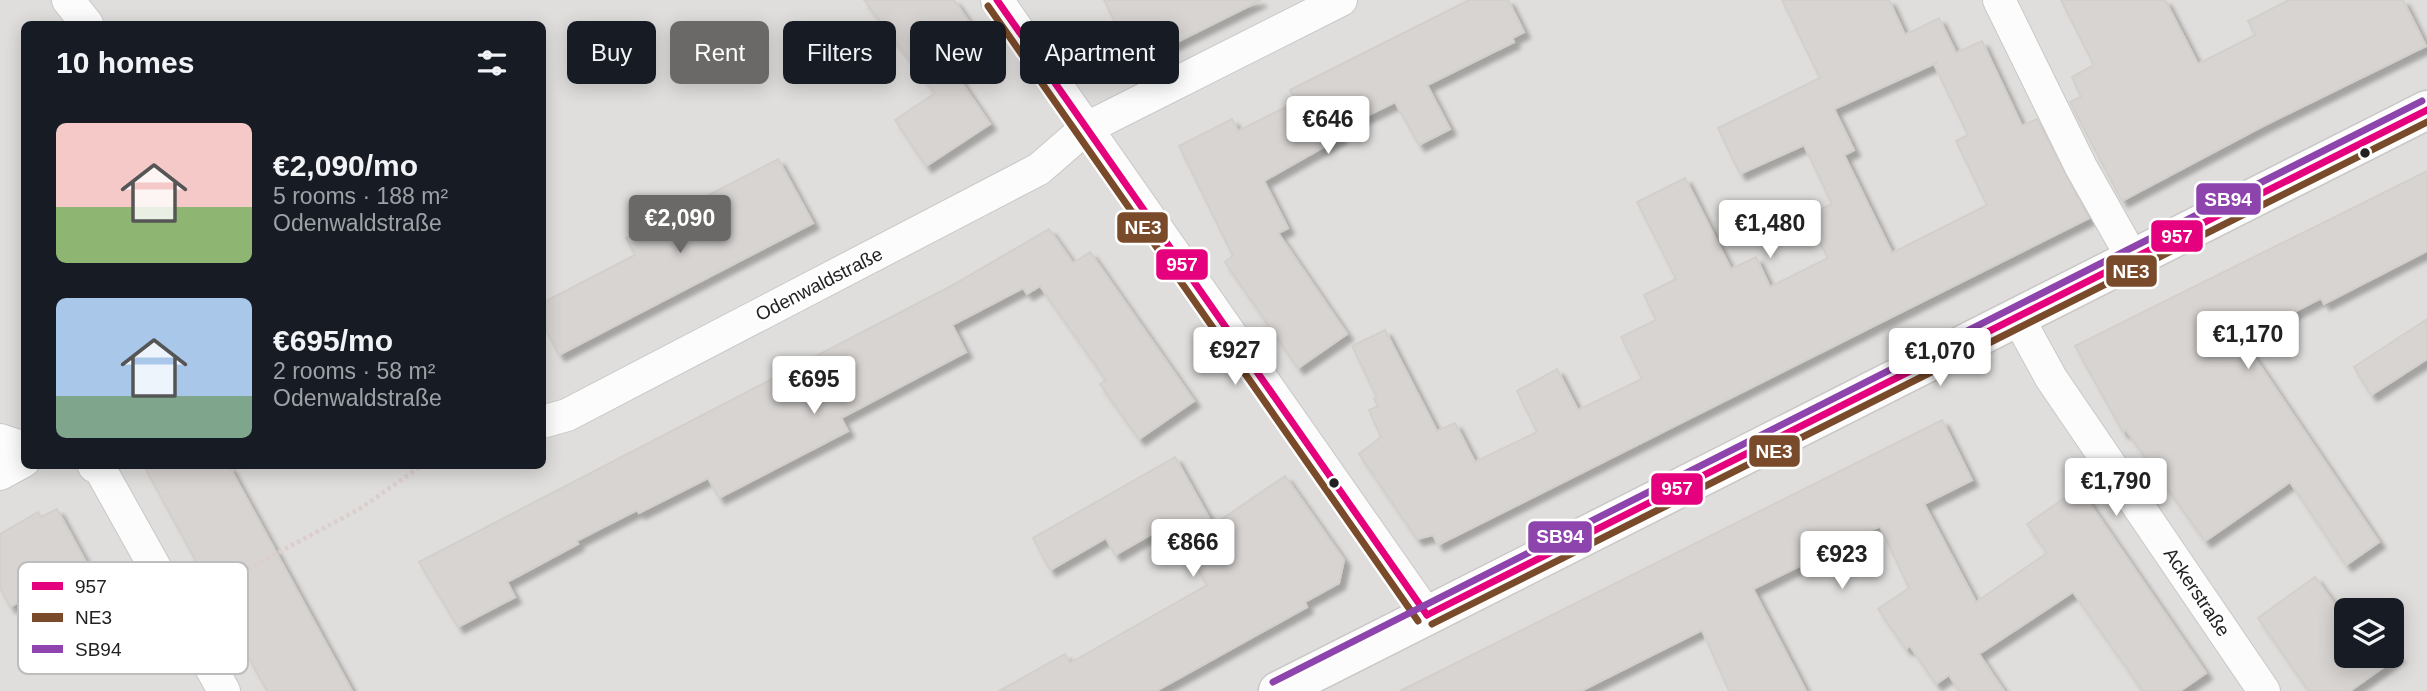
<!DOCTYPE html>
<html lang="en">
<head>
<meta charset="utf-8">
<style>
  :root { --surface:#171b24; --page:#20242c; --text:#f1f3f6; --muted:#9ea1a6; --accent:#6a6968 }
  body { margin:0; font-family:Arial,sans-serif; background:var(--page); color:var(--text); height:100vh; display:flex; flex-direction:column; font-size:26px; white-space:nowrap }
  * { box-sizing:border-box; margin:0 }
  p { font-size:23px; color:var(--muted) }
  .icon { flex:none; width:38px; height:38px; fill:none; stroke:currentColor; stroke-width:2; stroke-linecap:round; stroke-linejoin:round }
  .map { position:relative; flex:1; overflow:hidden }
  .drawer { position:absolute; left:21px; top:21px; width:525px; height:448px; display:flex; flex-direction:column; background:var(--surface); border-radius:10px; box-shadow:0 4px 18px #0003 }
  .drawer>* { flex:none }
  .top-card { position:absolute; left:567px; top:21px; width:665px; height:63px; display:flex; gap:14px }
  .buttons { position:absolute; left:2334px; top:598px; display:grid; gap:14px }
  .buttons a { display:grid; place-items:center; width:70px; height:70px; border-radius:10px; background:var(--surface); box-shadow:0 4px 18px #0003; font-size:35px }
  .price { position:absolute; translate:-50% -60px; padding:0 16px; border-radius:7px; background:#fff; color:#222; font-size:23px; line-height:46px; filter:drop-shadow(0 2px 4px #0008) }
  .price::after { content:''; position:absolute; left:50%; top:42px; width:21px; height:16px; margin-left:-10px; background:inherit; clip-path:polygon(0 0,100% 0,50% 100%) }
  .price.active { background:var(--accent); color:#fff }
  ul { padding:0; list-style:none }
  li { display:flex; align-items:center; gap:21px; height:175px; padding:0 35px }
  li span { display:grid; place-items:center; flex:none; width:196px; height:140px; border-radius:10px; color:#555 }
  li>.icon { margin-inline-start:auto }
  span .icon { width:84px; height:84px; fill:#fffc; stroke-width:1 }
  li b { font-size:30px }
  h2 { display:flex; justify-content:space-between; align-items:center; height:84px; padding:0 35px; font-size:30px }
  .pill { padding:0 24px; border-radius:10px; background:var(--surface); box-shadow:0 4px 18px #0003; font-size:24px; line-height:63px }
  .pill.active { background:var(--accent); color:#fff }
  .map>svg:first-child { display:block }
  .residential { fill:#dfdedc; fill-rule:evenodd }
  .building { fill:#d7d4d2; stroke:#d3d0cc; stroke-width:2; fill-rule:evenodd; filter:url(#shadow) }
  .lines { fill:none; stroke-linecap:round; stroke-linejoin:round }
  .minor-casing { stroke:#c9c8c7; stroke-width:34 }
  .tertiary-casing { stroke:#c9c8c7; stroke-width:41 }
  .path { stroke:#dccecd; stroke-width:4.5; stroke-dasharray:3.5 3.5; stroke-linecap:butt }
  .minor { stroke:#fdfcfc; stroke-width:32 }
  .tertiary { stroke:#fdfcfc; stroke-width:38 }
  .bus-1-casing { stroke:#fff; stroke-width:12 }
  .bus-2-casing { stroke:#fff; stroke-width:12 }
  .bus-3-casing { stroke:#fff; stroke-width:12 }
  .bus-1 { stroke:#e5007d; stroke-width:7 }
  .bus-2 { stroke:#7a4b2a; stroke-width:7 }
  .bus-3 { stroke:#8e44ad; stroke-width:7 }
  .bus-dot { fill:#222; stroke:#fff; stroke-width:2.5 }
  .labels { text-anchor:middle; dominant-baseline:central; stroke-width:5; stroke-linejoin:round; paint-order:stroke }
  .street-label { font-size:19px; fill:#222; stroke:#fff }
  .key { fill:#fff; stroke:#bdbdbd; stroke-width:2 }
  .key-label { font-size:19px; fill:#222 }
  .line-badge { stroke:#fff; stroke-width:2.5 }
  .badge-label { font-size:19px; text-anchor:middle; font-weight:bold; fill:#fff }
</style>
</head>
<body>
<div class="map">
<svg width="2427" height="691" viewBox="0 0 2427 691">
  <defs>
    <filter id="shadow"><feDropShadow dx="6" dy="6" stdDeviation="2" flood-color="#0004"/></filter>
  </defs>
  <rect width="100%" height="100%" fill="#f0eeeb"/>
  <path class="residential" d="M0 0H2427V691H0ZM24 24H542V466H24ZM2347 611H2392V656H2347Z"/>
  <g class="building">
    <polygon points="864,0 954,0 991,54 958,77 990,124 926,166 895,120 935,93"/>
    <polygon points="1104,0 1261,0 1135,63"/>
    <polygon points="1469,0 1508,0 1524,32 1512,38 1514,42 1427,85 1450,129 1419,145 1395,102 1338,130 1341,137 1264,181 1288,228 1278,233 1347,334 1298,368 1225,262 1233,256 1179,146 1232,119 1238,131 1296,102 1290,90"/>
    <path d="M1782 0H1889L1905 35 1939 18 1956 53 1982 41 2022 126 2037 119 2089 218 1438 545 1433 535 1417 539 1359 454 1381 437 1369 410 1378 406 1374 399 1377 398 1352 346 1385 330 1437 431 1455 423 1475 462 1537 432 1517 391 1557 369 1578 410 1642 379 1621 337 1656 320 1644 295 1676 279 1637 202 1685 178 1731 269 1756 257 1770 287 1828 258 1806 216 1832 204 1804 145 1740 174 1718 128 1820 78ZM1938 62 1934 64 1968 135 1956 141 1987 205 1892 253 1844 155 1854 150 1834 109Z"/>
    <polygon points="2061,0 2165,0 2198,64 2255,35 2248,21 2289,0 2403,0 2426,46 2261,127 2122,201 2070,102 2081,97 2072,77 2094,65"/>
    <polygon points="778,159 813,223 559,355 542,322 542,303 635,255 626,238"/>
    <polygon points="2427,171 2427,251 2324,304 2321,298 2242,339 2379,542 2346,565 2290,482 2205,541 2126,430 2123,432 2075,346"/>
    <polygon points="1049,229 1073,263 1090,252 1194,401 1139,439 1100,384 1106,380 1040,286 1027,294 1023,288 952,325 966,352 841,418 848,431 719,498 708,478 639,513 637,510 576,541 578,544 507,582 515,597 458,627 419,562 953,285"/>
    <polygon points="2427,319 2427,359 2371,395 2354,367"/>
    <polygon points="1942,420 1972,480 1924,504 1976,602 2047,553 2027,524 2079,488 2206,673 2180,691 2143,691 2073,592 1979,654 2004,691 1959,691 1949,675 1936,684 1910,646 1906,649 1878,609 1909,588 1880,526 1753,589 1806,691 1729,691 1702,630 1581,691 1400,691"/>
    <polygon points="1175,457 1213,525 1285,476 1344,560 1339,583 1305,602 1307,607 1156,691 999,691 1065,654 1070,663 1207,585 1171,523 1115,555 1106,538 1050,570 1033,538"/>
    <polygon points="144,466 229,466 352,691 267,691"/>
    <polygon points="57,509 87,564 70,574 73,579 30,602 27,597 10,607 0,588 0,534 38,512 41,517"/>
    <polygon points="2315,577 2347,622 2347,656 2399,656 2350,691 2309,691 2258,618"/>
  </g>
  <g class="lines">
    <defs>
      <g id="minor">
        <polyline points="68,0 87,24"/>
        <polyline points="997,0 1427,615"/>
        <polyline points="1999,0 2081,167 2133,259"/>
        <polyline points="2017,316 2051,378 2264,691"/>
        <polyline points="542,422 567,415 1039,169 1085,129 1341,0"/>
        <polyline points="0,440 24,448"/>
        <polyline points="94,466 99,467 224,691"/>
        <polyline points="0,474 24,461"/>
      </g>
      <polyline id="tertiary" points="1278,691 2427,110"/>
    </defs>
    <use href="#minor" class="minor-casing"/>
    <use href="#tertiary" class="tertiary-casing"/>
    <polyline class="path" points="211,589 361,508 421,466"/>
    <use href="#minor" class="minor"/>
    <use href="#tertiary" class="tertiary"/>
    <defs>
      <g id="bus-1">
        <polyline points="997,0 1427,615"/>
        <polyline points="1427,615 2427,110"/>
      </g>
      <g id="bus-2">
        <polyline points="988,6 1418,621"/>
        <polyline points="1432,624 2427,122"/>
      </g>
      <polyline id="bus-3" points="1273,682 2422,101"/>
    </defs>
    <use href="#bus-1" class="bus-1-casing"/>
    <use href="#bus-2" class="bus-2-casing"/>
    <use href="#bus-3" class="bus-3-casing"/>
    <use href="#bus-1" class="bus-1"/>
    <use href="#bus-2" class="bus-2"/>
    <use href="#bus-3" class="bus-3"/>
  </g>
  <g class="bus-dot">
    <circle cx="2365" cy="153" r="6"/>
    <circle cx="1334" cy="483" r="6"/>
  </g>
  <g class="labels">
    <g class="street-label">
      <text transform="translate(819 284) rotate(-27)">Odenwaldstraße</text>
      <text transform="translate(2197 592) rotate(56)">Ackerstraße</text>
    </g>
  </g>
  <rect x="18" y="562" width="230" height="112" rx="10" class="key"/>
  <rect x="32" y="582" width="31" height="8" fill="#e5007d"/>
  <rect x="32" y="613" width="31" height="9" fill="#7a4b2a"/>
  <rect x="32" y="645" width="31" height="8" fill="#8e44ad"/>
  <g class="key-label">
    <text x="75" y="593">957</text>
    <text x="75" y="624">NE3</text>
    <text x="75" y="656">SB94</text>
  </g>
  <g class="line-badge">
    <rect x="2195" y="182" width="67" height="34" rx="7" fill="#8e44ad"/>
    <rect x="1116" y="211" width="53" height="33" rx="7" fill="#7a4b2a"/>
    <rect x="2150" y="219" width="54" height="34" rx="7" fill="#e5007d"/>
    <rect x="1155" y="248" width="54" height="33" rx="7" fill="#e5007d"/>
    <rect x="2105" y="254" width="53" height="34" rx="7" fill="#7a4b2a"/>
    <rect x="1748" y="434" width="53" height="34" rx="7" fill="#7a4b2a"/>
    <rect x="1650" y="472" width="54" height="34" rx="7" fill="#e5007d"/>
    <rect x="1527" y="520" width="66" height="34" rx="7" fill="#8e44ad"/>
  </g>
  <g class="badge-label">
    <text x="2228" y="206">SB94</text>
    <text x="1143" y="234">NE3</text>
    <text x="2177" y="243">957</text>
    <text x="1182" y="271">957</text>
    <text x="2131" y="278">NE3</text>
    <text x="1774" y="458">NE3</text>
    <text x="1677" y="495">957</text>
    <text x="1560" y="543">SB94</text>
  </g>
</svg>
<div class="buttons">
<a><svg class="icon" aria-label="layers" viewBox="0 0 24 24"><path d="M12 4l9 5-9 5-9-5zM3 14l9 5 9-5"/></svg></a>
</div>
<b class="price" style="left:1328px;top:156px">€646</b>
<b class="price active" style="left:680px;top:255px">€2,090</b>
<b class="price" style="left:1770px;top:260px">€1,480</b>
<b class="price" style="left:2248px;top:371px">€1,170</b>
<b class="price" style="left:1235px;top:387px">€927</b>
<b class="price" style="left:1940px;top:388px">€1,070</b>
<b class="price" style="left:814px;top:416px">€695</b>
<b class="price" style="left:2116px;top:518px">€1,790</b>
<b class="price" style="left:1193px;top:579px">€866</b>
<b class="price" style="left:1842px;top:591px">€923</b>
<div class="top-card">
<a class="pill">Buy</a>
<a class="pill active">Rent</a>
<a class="pill">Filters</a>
<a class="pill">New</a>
<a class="pill">Apartment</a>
</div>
<section class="drawer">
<h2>10 homes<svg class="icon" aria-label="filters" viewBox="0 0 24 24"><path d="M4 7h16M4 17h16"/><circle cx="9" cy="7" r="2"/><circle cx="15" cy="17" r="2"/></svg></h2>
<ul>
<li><span style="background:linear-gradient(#f6c9c9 60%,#8fb573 0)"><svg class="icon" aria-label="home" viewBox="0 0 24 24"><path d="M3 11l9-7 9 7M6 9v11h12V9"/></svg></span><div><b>€2,090/mo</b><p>5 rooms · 188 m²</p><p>Odenwaldstraße</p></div></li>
<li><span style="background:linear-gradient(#a9c7e8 70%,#7fa58c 0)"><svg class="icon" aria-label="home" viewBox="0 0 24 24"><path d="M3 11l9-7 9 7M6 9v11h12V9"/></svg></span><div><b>€695/mo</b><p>2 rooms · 58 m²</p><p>Odenwaldstraße</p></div></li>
</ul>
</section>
</div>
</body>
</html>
